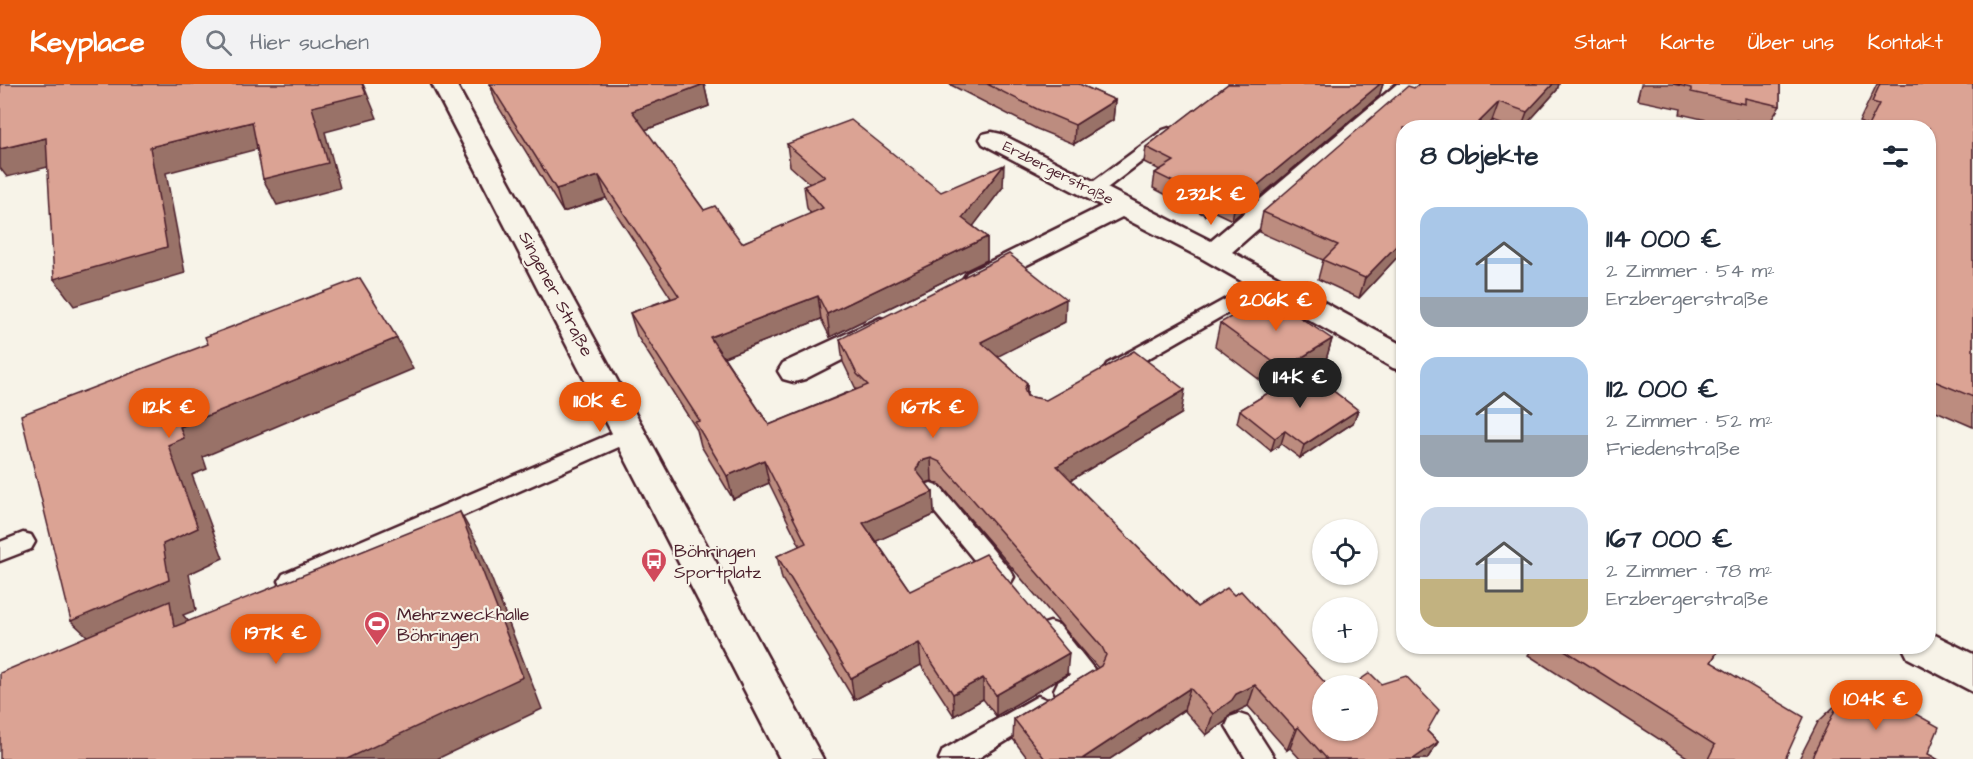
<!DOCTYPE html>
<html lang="de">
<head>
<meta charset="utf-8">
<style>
  :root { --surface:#fff; --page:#f2f2f3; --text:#1f2937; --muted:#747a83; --accent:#ea580c }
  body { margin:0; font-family:"Architects Daughter",sans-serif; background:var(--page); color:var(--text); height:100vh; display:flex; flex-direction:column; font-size:22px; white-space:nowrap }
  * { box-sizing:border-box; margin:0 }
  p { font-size:20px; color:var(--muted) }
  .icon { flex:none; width:33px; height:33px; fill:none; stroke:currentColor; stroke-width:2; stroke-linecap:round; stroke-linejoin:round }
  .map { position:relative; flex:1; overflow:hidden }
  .panel { position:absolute; left:1396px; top:36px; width:540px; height:534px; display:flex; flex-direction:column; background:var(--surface); border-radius:24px; box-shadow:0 2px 4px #0004 }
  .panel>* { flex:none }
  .fabs { position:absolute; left:1312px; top:435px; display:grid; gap:12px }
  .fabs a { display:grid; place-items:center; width:66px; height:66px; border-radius:50%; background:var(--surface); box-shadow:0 2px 4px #0004; font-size:30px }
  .price { position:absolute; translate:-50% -51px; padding:0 14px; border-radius:21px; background:var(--accent); color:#fff; font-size:20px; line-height:39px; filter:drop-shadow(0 2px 3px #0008) }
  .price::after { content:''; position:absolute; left:50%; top:36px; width:18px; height:14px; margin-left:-9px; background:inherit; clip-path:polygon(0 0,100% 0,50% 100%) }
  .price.current { background:#222; color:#fff }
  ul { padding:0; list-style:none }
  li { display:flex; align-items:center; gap:18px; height:150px; padding:0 24px }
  li span { display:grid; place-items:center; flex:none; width:168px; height:120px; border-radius:18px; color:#555 }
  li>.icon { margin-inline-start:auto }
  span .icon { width:72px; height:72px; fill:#fffc; stroke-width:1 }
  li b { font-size:26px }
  h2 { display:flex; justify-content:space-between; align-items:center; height:72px; padding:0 24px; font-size:26px }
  header { display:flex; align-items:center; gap:36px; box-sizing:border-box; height:84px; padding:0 30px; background:var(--accent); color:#fff }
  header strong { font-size:28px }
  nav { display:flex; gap:33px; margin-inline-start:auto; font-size:21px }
  .search { width:420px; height:54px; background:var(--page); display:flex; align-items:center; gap:15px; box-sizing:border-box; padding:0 21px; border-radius:33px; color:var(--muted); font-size:22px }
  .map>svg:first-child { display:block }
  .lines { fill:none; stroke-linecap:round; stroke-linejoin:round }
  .service-casing { stroke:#4a1f2b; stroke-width:5 }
  .minor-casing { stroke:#4a1f2b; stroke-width:5 }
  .tertiary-casing { stroke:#4a1f2b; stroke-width:5 }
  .service { fill:#f7f3e8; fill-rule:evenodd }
  .minor { fill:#f7f3e8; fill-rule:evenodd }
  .tertiary { fill:#f7f3e8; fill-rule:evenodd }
  .wall { fill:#bc8c7f; stroke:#4a1f2b; stroke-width:1.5 }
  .shaded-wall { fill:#997268; stroke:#4a1f2b; stroke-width:1.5 }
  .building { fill:#dba394; stroke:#4a1f2b; stroke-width:1.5 }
  .labels { text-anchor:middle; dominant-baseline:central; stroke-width:4.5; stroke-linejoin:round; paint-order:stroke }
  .far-street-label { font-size:15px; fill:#4a1f2b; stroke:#f7f3e8 }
  .street-label { font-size:18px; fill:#4a1f2b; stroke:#f7f3e8 }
  .poi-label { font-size:18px; fill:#4a1f2b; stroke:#f7f3e8; text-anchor:start }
</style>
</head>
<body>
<header>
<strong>Keyplace</strong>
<div class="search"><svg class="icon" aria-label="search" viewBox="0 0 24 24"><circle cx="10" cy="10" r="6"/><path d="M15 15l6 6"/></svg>Hier suchen</div>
<nav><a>Start</a><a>Karte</a><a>Über uns</a><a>Kontakt</a></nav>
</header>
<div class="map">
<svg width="1973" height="675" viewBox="0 0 1973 675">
  <rect width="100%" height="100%" fill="#f7f3e8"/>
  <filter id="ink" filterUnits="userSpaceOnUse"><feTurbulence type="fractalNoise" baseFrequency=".0167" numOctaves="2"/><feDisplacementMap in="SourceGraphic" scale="12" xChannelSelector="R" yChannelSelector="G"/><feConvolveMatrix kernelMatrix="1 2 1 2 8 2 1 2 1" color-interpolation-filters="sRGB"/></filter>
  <g filter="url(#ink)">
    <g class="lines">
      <defs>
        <g id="service">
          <polygon points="1169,44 1175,46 1177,49 1175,52 1098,111 1086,111 1084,107 1086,103 1163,46"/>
          <polygon points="1266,193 1273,195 1275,199 1273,203 1121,290 1107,290 1104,285 1107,280"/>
          <polygon points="629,342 637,345 640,350 637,355 299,504 291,507 283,504 279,497 283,490"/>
          <polygon points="931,399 939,402 1010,486 1014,493 1010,500 1002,503 994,500 923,414 920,408 923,402"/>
          <polygon points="23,449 31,451 35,458 31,465 0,477 0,458"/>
          <polygon points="1050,538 1059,541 1101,594 1097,602 1067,618 1058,614 1054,606 1058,598 1070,591 1038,549 1041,541"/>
          <polygon points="1038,612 1047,616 1051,624 1047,632 977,675 939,675 943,666"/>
          <polygon points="1239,630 1248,633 1275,675 1246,675 1226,642 1230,633"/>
        </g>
        <g id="minor">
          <polygon points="1397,0 1423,0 1232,168 1404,262 1404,287 1393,284 1203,175 1122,133 987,201 977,204 967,201 963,195 967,189 1102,122 983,60 980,55 983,50 992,48 1001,50 1211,157"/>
          <polygon points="880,234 891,237 895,244 891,251 805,295 794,298 783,295 778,287 783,279"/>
          <polygon points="1929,548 1973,570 1973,608 1908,574 1902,562 1929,562"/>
        </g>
        <polygon id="tertiary" points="432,0 456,0 823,675 780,675"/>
      </defs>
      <use href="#service" class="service-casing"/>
      <use href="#minor" class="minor-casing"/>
      <use href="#tertiary" class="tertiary-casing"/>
      <use href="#service" class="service"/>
      <use href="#minor" class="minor"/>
      <use href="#tertiary" class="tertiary"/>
    </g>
    <g class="wall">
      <polygon points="490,0 704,0 709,22 645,46 704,126 742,159 811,130 807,124 804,102 810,100 790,82 787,60 941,108 1003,103 973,142 987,153 987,176 830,253 821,235 724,273 769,341 856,305 843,278 840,255 1065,238 997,272 1027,299 1027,312 1046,316 1181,330 1071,396 1197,523 1323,646 1427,647 1438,658 1427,675 1300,675 1290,664 1287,666 1248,622 1229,631 1226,637 1206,651 1184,626 1110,675 1028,675 1013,655 1014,635 1098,584 941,401 932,397 926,399 933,408 934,431 876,457 910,507 1067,590 996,632 983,615 954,632 921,581 854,616 782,495 777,472 800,462 769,399 733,415 701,362 697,346 637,252 630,229 671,214 606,114 563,128 496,19"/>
      <polygon points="949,0 1079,0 1115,16 1113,36 1074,60 1037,45"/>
      <polygon points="1228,0 1383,0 1379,12 1232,136 1211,126 1205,131 1153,104 1155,89 1160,86 1144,78 1146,63"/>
      <polygon points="1419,0 1559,0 1557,6 1523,44 1511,44 1492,37 1485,44 1404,44 1404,166 1359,214 1318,195 1323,176 1259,148 1263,128"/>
      <polygon points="1641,0 1780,0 1780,22 1767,43 1736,36 1733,42 1680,30 1681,25 1637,16"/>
      <polygon points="1877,0 1973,0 1973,343 1929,324 1929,44 1865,44 1866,41 1859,38"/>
      <polygon points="1220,239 1332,255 1325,279 1309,288 1358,326 1353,339 1300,374 1281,360 1271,367 1237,339 1240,326 1273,306 1215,262"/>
      <polygon points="1534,562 1721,562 1711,578 1785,675 1690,675 1528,571"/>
      <polygon points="1862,600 1928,670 1937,675 1799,675 1818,638 1839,618 1841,619"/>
    </g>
    <g class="shaded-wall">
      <polygon points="363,0 377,34 325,48 340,104 277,121 263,95 312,23"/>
      <polygon points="704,0 709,22 637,49 632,27"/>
      <polygon points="1380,0 1383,0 1379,12 1232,136 1235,120"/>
      <polygon points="1553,0 1559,0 1557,6 1523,44 1521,44 1527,28"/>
      <polygon points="1115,16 1113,36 1074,60 1075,41"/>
      <polygon points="1499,18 1492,37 1485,44 1473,44"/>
      <polygon points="252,38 265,63 166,89 185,189 74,222 54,195 150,63"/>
      <polygon points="46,54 64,79 7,93 0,84 0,65"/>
      <polygon points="1004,81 1003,103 962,157 962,134"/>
      <polygon points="599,92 606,114 563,128 556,105"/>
      <polygon points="1214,111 1211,126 1205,131 1208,115"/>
      <polygon points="987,153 987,176 830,253 827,230"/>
      <polygon points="1404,154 1404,166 1359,214 1365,194"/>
      <polygon points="818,212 821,235 716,276 710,253"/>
      <polygon points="1066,215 1065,238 981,281 981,258"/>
      <polygon points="397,254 413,285 203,373 207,385 192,391 223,474 189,490 196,526 183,531 200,550 102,566 71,537 163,460 168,361 180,343"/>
      <polygon points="1332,255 1325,279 1277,308 1283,285"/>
      <polygon points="1027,299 1026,322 1024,305"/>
      <polygon points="1185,306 1181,330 1056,405 1057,382"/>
      <polygon points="1358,326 1353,339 1300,374 1304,361"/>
      <polygon points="1285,347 1281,360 1271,367 1275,354"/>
      <polygon points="931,374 932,397 922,400 916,386 921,377"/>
      <polygon points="764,376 769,399 733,415 727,392"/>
      <polygon points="933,408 934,431 866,462 863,439"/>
      <polygon points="460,428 479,462 542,625 437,675 347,675"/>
      <polygon points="919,559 921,581 854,616 851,594"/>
      <polygon points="1069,569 1067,590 996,632 996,611"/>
      <polygon points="983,594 983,615 954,632 953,610"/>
      <polygon points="1255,601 1248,622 1229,631 1226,637 1206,651 1213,630 1236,610"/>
      <polygon points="1190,604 1184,626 1110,675 1082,675"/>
      <polygon points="1298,643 1290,664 1287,666 1295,645"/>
      <polygon points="1438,658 1427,675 1413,675"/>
    </g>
    <g class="building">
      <polygon points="0,0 362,0 366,10 312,23 328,79 263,95 252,38 150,63 167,163 54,195 46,54 0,65"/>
      <polygon points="490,0 704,0 632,27 704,126 715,122 742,159 823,124 804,102 825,93 787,60 851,36 941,108 1004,81 962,134 987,153 827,230 818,212 710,253 769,341 868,301 857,290 840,255 1009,170 1066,215 981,258 1027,299 1024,305 1027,312 1046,316 1134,267 1185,306 1057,382 1197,523 1227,504 1234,511 1241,507 1328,602 1323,602 1323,646 1368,646 1368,602 1351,602 1370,589 1381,600 1406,592 1439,626 1427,647 1438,658 1413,675 1327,675 1298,643 1295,645 1255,601 1236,610 1232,616 1213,630 1190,604 1082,675 1045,675 1014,635 1101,582 1106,571 1102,563 940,378 931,374 921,377 916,386 933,408 863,439 910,507 986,470 1069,569 996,611 983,594 953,610 919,559 851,594 777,472 806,459 764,376 727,392 695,338 700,337 630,229 679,212 599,92 556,105"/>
      <polygon points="987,0 1079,0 1115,16 1075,41 1037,25"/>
      <polygon points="1228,0 1380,0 1235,120 1214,111 1208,115 1155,89 1174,77 1146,63"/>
      <polygon points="1419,0 1553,0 1527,28 1499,18 1473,44 1404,44 1404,154 1365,194 1323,176 1338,161 1263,128 1408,2 1414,4"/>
      <polygon points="1673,0 1780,0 1780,22 1745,14 1745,20 1691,8 1691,4"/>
      <polygon points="1880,0 1973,0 1973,313 1929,295 1929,44 1867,44 1879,20 1872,18"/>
      <polygon points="360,194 397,254 180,343 184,354 168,361 198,444 163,460 169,496 71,537 21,331 208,260 205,253"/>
      <polygon points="1268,212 1332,255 1283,285 1220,239"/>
      <polygon points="1306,286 1358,326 1304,361 1285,347 1275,354 1240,326"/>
      <polygon points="460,428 523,593 347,675 0,675 0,589 170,517 174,543"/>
      <polygon points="1558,562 1721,562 1711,578 1804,633 1785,675 1708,675 1715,661"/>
      <polygon points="1862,600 1939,643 1928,670 1937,675 1811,675 1839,618 1850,625"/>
    </g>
  </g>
  <defs>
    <symbol id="bus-pin" viewBox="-11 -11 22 30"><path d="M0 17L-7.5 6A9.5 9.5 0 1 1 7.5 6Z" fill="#d1495b" stroke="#f7f3e8"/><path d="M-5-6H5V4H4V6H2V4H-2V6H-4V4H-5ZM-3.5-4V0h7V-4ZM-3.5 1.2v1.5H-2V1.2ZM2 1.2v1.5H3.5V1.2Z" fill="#fff"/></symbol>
    <symbol id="stadium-pin" viewBox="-11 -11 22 30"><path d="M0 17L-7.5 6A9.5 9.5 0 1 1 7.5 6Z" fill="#d1495b" stroke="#f7f3e8"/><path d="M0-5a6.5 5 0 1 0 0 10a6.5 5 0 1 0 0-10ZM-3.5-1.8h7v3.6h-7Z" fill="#fff"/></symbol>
  </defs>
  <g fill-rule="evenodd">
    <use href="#bus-pin" x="639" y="462" width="30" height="40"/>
    <use href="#stadium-pin" x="362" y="525" width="30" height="40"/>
  </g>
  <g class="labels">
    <g class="far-street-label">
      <text transform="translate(1058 89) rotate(27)">Erzbergerstraße</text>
    </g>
    <g class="street-label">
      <text transform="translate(556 210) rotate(62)">Singener Straße</text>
    </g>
    <g class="poi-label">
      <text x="674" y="467">Böhringen<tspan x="674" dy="21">Sportplatz</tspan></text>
      <text x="397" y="530">Mehrzweckhalle<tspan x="397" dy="21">Böhringen</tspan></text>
    </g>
  </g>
</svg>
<div class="fabs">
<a><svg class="icon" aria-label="locate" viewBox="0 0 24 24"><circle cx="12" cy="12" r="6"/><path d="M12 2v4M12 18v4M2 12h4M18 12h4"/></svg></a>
<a>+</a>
<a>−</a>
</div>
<b class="price" style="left:1211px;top:142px">232K €</b>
<b class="price" style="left:1276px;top:248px">206K €</b>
<b class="price current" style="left:1300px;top:325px">114K €</b>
<b class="price" style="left:600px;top:349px">110K €</b>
<b class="price" style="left:169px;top:355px">112K €</b>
<b class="price" style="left:933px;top:355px">167K €</b>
<b class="price" style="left:276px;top:581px">197K €</b>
<b class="price" style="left:1876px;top:647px">104K €</b>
<section class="panel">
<h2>8 Objekte<svg class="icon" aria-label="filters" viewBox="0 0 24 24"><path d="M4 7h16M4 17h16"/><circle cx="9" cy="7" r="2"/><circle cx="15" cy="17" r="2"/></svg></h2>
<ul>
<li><span style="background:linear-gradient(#a9c7e8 75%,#9aa5b1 0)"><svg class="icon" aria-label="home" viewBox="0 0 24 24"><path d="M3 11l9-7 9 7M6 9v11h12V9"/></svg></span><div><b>114 000 €</b><p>2 Zimmer · 54 m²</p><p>Erzbergerstraße</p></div></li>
<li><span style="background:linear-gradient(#a9c7e8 65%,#9aa5b1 0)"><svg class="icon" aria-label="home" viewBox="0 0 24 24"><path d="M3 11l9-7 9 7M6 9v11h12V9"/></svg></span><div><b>112 000 €</b><p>2 Zimmer · 52 m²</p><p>Friedenstraße</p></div></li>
<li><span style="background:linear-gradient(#c9d6e8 60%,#c2b280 0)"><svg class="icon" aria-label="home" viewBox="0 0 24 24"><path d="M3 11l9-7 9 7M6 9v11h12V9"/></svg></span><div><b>167 000 €</b><p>2 Zimmer · 78 m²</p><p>Erzbergerstraße</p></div></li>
</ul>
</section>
</div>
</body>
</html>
